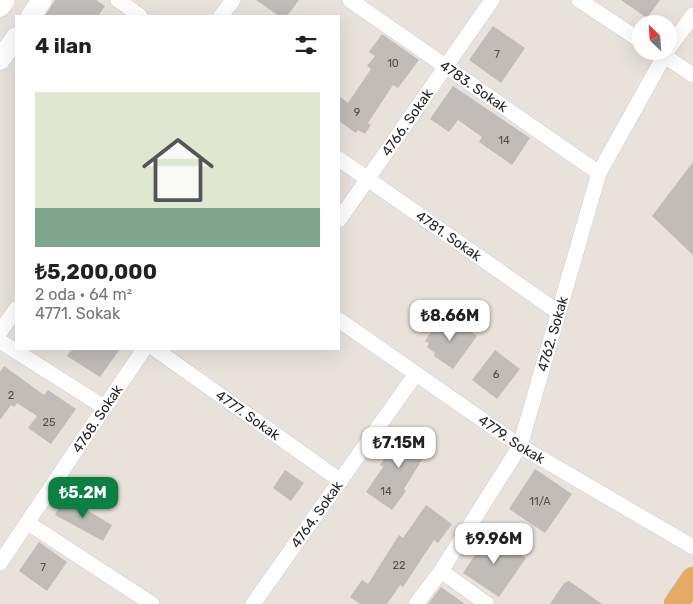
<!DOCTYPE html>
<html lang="tr">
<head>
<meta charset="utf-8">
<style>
  :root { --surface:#fff; --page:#f6f6f6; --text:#222; --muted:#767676; --line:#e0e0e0; --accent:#0b8043 }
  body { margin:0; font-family:Rubik,sans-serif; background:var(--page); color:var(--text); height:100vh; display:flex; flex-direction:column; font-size:19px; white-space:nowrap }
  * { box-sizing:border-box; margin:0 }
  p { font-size:16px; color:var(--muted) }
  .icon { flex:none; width:28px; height:28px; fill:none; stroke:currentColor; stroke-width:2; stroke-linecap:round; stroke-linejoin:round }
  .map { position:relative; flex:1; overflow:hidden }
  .details { position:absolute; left:15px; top:15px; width:325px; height:335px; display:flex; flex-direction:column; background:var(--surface); border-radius:0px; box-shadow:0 5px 20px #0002 }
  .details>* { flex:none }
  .needle { width:32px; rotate:335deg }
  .fabs { position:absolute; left:632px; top:15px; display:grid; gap:10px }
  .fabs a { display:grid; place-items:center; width:45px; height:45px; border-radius:50%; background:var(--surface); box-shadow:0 5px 20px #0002; font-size:25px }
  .price { position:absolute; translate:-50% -42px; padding:0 11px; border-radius:10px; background:#fff; color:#222; font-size:16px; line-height:32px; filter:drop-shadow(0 1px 2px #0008) }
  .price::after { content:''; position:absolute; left:50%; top:30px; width:15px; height:11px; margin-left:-8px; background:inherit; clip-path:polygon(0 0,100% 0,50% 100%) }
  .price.on { background:var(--accent); color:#fff }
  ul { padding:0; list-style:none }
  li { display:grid; align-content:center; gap:10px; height:265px; padding:0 20px }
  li+li { border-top:1px solid var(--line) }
  li span { display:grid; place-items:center; height:155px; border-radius:0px; color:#555 }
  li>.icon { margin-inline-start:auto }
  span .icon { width:90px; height:90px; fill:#fffc; stroke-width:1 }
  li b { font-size:21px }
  h2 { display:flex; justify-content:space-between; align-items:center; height:60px; padding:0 20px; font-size:21px }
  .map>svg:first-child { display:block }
  .building { fill:#c1bcb7 }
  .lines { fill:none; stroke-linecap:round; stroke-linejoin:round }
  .minor-casing { stroke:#c9cdd8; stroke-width:16 }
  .secondary-casing { stroke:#c9cdd8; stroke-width:21 }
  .trunk-casing { stroke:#c3c3c3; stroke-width:25 }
  .minor { stroke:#fff; stroke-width:15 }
  .secondary { stroke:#fff; stroke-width:20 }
  .trunk { stroke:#e6aa66; stroke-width:24 }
  .labels { text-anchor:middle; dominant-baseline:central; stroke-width:5; stroke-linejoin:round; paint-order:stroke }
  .number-label { font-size:11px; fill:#4e4d4c }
  .street-label { font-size:14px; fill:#282828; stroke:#fff }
</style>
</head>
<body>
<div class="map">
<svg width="693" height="604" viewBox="0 0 693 604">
  <rect width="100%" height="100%" fill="#e9e2db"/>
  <g class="building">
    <polygon points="55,0 96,0 105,6 98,16 45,16"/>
    <polygon points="256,0 299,0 287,16 279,16"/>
    <polygon points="621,0 660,0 647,18"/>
    <polygon points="493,26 525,48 501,83 469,60"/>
    <polygon points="382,34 419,60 398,88 393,85 368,123 371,125 365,134 358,130 356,133 339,121 339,96 348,103 371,69 367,66 375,56 369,52"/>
    <polygon points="453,86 530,138 512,165 479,142 482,137 458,120 449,132 430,119"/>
    <polygon points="693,162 693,255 652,216"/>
    <polygon points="439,320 445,324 447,321 455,326 458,322 477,336 453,369 434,356 435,353 427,347 429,343 425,341"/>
    <polygon points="72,349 120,349 100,377 67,356"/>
    <polygon points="495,350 520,369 497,399 472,380"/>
    <polygon points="4,366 44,395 48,390 76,409 51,444 28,428 37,416 17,403 14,407 11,405 0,420 0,372"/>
    <polygon points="406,427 431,445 404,489 406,491 392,510 366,492 383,467 380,465"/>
    <polygon points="535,469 572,494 545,533 509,509"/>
    <polygon points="285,470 304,483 291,501 273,488"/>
    <polygon points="65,497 112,525 103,541 55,515"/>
    <polygon points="426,505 452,524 438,543 434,540 403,587 400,585 387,604 360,604 350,597 362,580 368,584 399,535 403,538"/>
    <polygon points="489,534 526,558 499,597 463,573"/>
    <polygon points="39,542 67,562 47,591 19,571"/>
    <polygon points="569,581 602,604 550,604 564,583"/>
    <polygon points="441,587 465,604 428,604"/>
  </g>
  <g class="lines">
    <defs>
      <g id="minor">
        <polyline points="118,0 140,16"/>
        <path id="s1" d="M350 0 599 173"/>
        <polyline points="579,0 641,41"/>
        <polyline points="221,16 233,0"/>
        <polyline points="669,48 693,15"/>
        <polyline points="657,51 693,75"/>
        <path id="s2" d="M339 159 558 312"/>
        <path id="s3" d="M339 220 492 0"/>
        <path id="s4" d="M339 320 520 446 693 547"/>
        <polyline points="0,332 16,309"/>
        <polyline points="0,341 104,407"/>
        <path id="s5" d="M155 349 341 481"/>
        <polyline points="28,523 152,604"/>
        <path id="s6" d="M0 563 144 349"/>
        <polyline points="441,571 487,604"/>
        <path id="s7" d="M253 604 415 375"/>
        <path id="s8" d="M416 604 441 571 520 446 599 173 667 51"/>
      </g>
      <g id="secondary">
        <polyline points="0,7 5,0"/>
        <polyline points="31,16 42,0"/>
        <polyline points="0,60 16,37"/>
      </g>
      <polyline id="trunk" points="676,604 693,579"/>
    </defs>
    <use href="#minor" class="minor-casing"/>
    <use href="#secondary" class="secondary-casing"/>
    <use href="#trunk" class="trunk-casing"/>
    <use href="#minor" class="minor"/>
    <use href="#secondary" class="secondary"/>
    <use href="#trunk" class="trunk"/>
  </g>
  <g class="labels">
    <g class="number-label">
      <text x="497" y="54">7</text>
      <text x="393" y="63">10</text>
      <text x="357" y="112">9</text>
      <text x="504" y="140">14</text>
      <text x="496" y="374">6</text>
      <text x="11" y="395">2</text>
      <text x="49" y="422">25</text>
      <text x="386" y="491">14</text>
      <text x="540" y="501">11/A</text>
      <text x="399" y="565">22</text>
      <text x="43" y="567">7</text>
    </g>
    <g class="street-label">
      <text stroke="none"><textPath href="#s1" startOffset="151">4783. Sokak</textPath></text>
      <text stroke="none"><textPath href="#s3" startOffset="119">4766. Sokak</textPath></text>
      <text stroke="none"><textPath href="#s2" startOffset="134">4781. Sokak</textPath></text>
      <text stroke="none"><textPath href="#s8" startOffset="306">4762. Sokak</textPath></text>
      <text stroke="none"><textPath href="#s5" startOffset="114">4777. Sokak</textPath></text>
      <text stroke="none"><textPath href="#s6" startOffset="174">4768. Sokak</textPath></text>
      <text stroke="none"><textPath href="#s4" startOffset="210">4779. Sokak</textPath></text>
      <text stroke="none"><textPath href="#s7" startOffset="110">4764. Sokak</textPath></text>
    </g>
  </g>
</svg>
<div class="fabs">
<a><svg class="needle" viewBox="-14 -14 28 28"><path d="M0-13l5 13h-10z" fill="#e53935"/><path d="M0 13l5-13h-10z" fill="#767676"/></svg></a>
</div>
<b class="price" style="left:450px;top:342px">₺8.66M</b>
<b class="price" style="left:399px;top:469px">₺7.15M</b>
<b class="price on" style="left:83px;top:519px">₺5.2M</b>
<b class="price" style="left:494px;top:565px">₺9.96M</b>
<section class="details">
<h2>4 ilan<svg class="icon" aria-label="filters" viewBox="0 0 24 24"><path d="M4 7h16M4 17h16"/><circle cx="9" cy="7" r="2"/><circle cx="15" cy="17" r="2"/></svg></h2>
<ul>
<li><span style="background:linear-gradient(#dfe7d0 75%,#7fa58c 0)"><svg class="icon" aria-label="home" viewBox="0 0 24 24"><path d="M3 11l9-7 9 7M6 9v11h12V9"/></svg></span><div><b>₺5,200,000</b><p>2 oda · 64 m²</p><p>4771. Sokak</p></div></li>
</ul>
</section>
</div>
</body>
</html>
